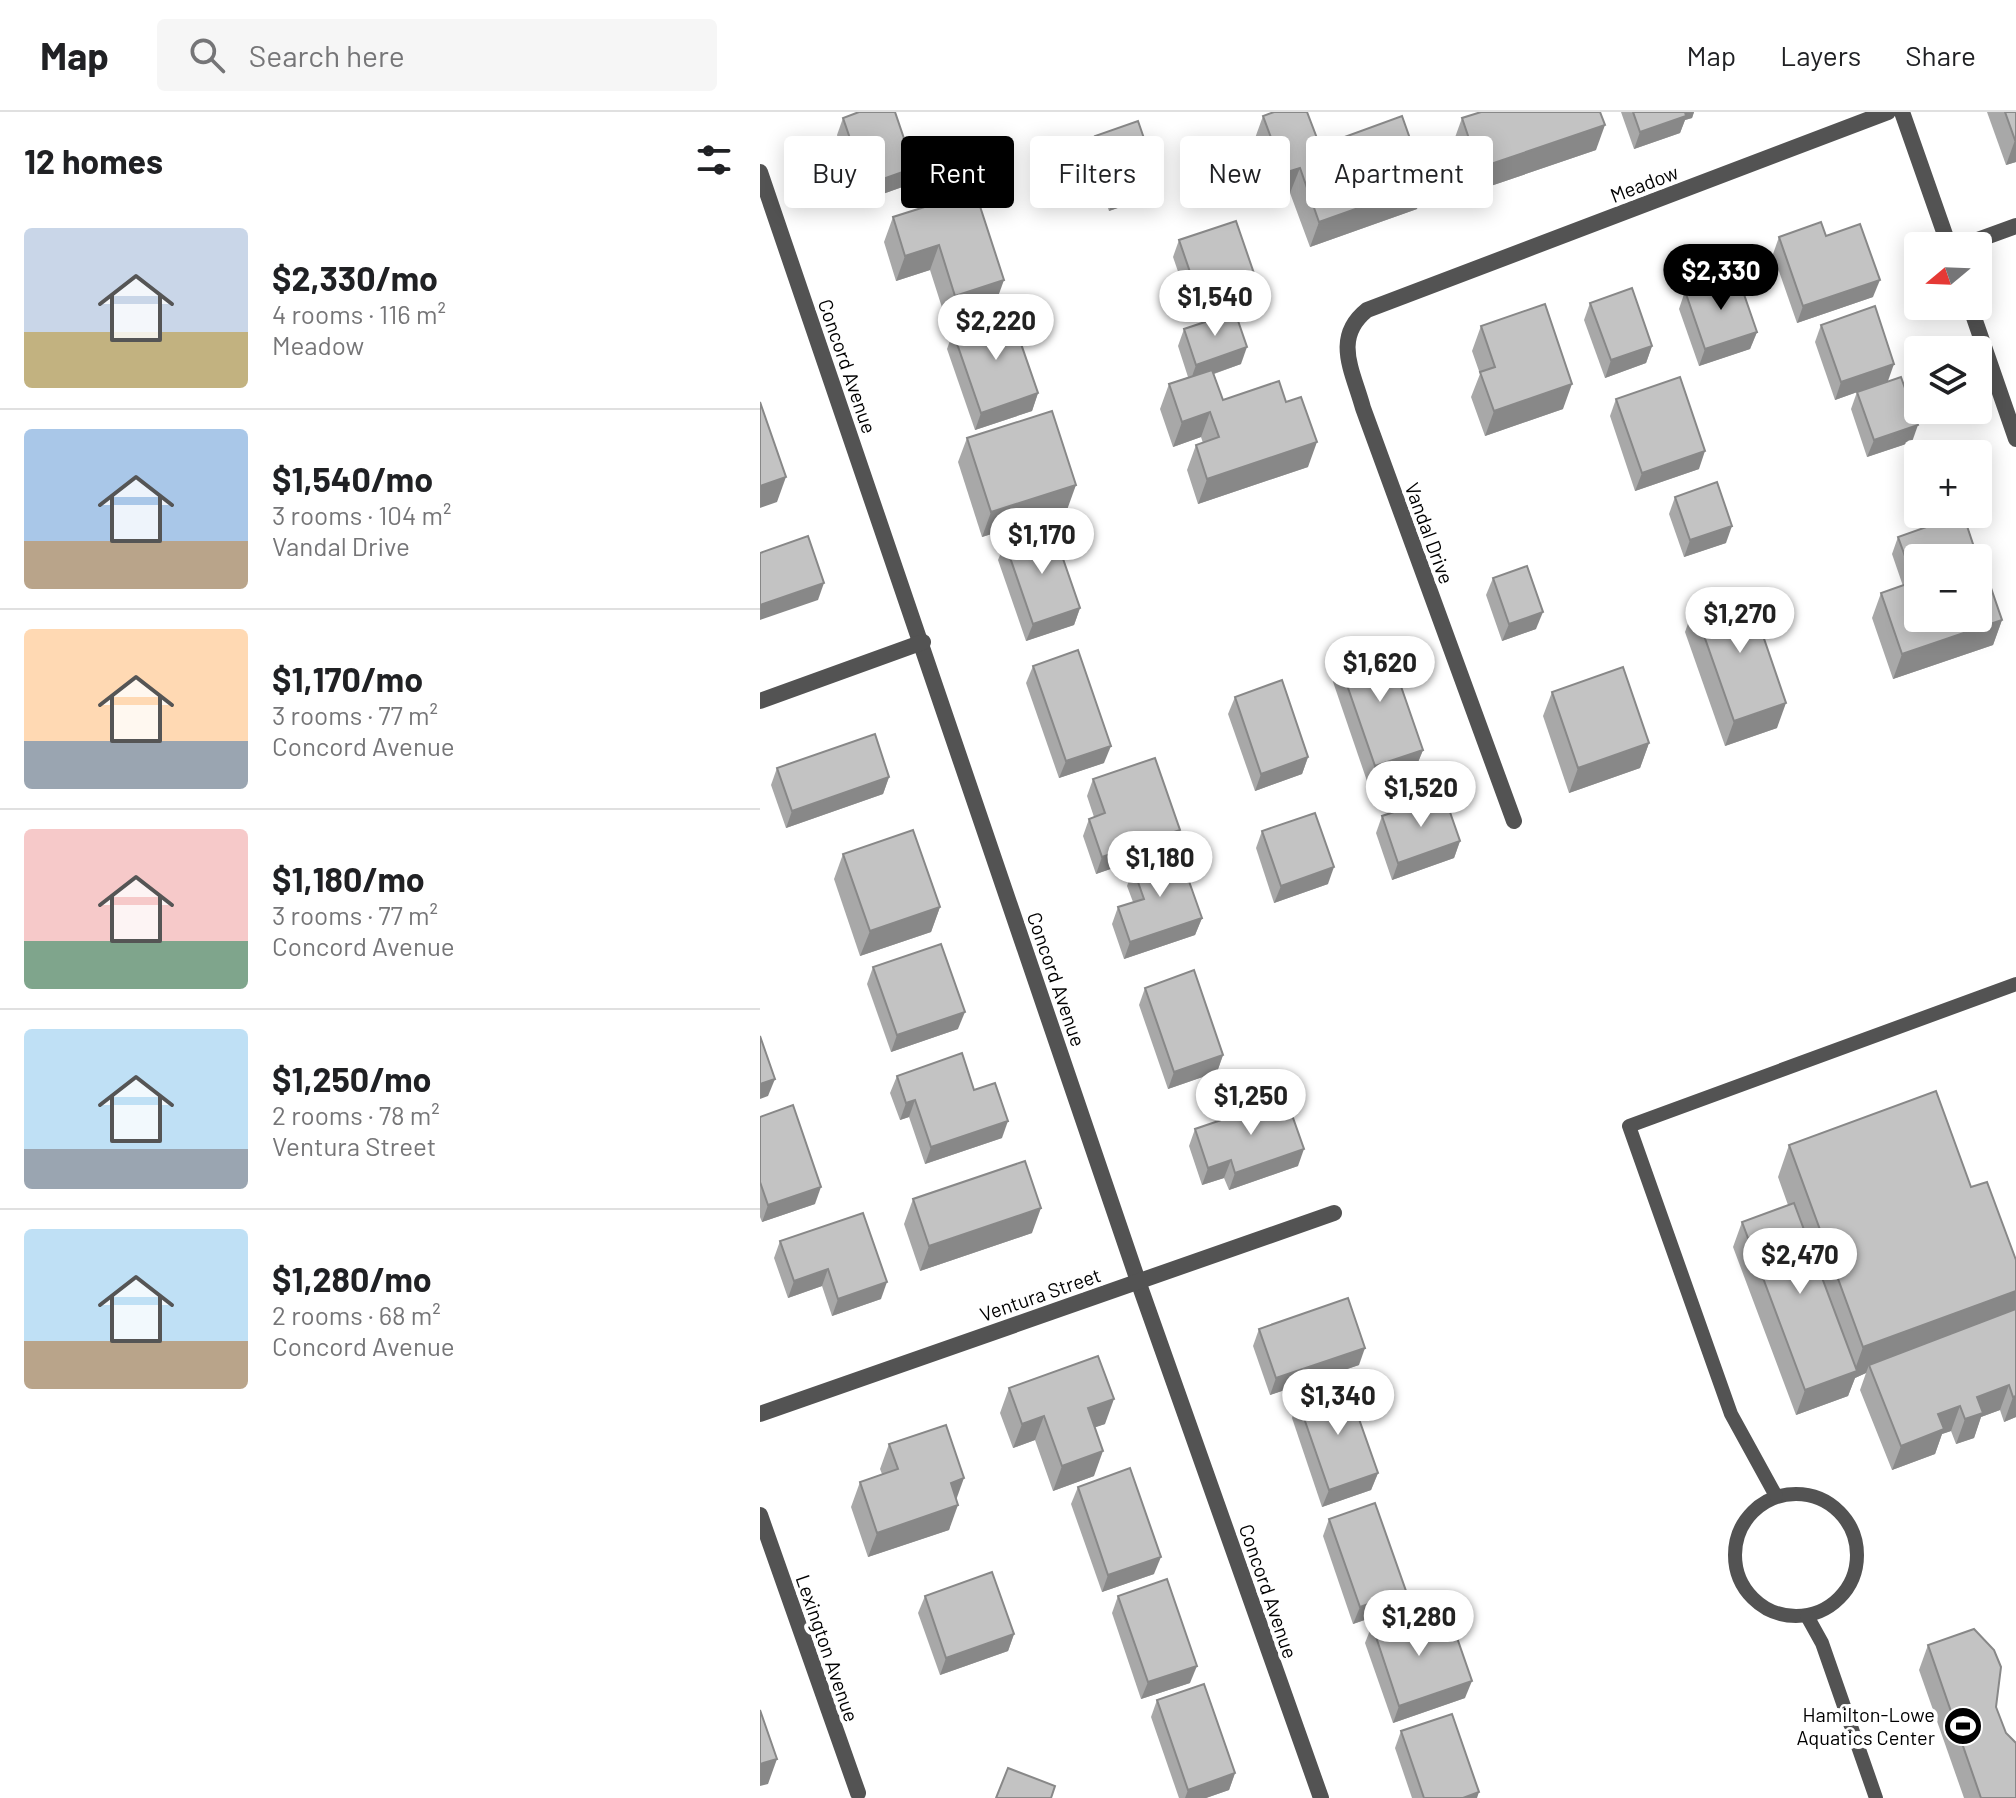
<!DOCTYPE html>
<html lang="en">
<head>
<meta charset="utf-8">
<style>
  :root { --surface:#fff; --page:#f6f6f6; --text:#202124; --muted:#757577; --line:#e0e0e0; --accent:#000 }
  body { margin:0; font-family:Barlow,sans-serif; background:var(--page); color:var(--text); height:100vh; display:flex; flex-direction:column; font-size:30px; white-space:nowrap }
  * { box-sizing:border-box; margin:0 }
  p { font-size:26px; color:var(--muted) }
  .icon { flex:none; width:44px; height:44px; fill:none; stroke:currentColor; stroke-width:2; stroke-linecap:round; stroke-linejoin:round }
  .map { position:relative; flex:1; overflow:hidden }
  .sheet { display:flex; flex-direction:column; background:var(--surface); width:760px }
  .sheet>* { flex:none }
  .top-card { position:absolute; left:24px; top:24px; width:760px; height:72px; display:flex; gap:16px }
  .needle { width:52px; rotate:251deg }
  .buttons { position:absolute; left:1144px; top:120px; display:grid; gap:16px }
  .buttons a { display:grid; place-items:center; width:88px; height:88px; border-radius:8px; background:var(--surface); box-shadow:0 4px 20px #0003; font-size:40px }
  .price { position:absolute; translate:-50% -68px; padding:0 18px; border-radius:28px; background:#fff; color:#222; font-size:26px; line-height:52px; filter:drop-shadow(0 2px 4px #0008) }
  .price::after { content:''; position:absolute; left:50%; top:48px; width:24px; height:18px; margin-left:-12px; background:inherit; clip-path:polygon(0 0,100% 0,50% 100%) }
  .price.selected { background:var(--accent); color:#fff }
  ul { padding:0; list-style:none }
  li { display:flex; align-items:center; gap:24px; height:200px; padding:0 24px }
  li+li { border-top:2px solid var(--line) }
  li span { display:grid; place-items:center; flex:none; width:224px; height:160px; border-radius:8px; color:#555 }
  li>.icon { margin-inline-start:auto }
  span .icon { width:96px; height:96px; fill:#fffc; stroke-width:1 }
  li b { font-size:34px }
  h2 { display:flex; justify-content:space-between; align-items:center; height:96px; padding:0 24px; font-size:34px }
  .pill { padding:0 28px; border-radius:8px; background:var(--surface); box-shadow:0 4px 20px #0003; font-size:28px; line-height:72px }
  .pill.selected { background:var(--accent); color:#fff }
  header { display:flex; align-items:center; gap:48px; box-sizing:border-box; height:112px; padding:0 40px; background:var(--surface); border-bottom:2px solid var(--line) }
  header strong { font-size:38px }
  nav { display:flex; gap:44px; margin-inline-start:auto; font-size:28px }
  .search { width:560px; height:72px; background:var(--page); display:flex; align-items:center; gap:20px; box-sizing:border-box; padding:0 28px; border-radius:8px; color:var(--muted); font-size:30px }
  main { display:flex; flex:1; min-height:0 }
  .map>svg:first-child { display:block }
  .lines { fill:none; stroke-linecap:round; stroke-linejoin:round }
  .lane { stroke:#535353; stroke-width:14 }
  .street { stroke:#535353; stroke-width:16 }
  .wall { fill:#a8a8a8 }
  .shaded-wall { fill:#888 }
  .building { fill:#c3c3c3; stroke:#888; stroke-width:2 }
  .labels { text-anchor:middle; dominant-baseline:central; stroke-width:8; stroke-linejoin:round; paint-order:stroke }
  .street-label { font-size:20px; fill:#000; stroke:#fff }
  .poi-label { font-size:20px; fill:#000; stroke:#fff; text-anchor:end }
</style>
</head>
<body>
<header>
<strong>Map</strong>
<div class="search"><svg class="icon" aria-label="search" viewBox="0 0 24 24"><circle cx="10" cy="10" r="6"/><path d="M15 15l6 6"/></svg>Search here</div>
<nav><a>Map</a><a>Layers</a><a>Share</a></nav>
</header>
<main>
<section class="sheet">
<h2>12 homes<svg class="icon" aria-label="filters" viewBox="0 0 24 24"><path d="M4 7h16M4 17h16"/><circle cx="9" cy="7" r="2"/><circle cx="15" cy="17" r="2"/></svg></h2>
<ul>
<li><span style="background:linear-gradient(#c9d6e8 65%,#c2b280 0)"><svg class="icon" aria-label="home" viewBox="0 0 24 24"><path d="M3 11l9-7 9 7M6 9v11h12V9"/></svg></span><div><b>$2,330/mo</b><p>4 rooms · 116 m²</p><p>Meadow</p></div></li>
<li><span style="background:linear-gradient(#a9c7e8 70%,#b9a48a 0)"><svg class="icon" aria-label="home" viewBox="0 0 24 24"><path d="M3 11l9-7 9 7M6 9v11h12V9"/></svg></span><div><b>$1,540/mo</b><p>3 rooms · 104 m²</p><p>Vandal Drive</p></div></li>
<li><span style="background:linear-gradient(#ffd9b3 70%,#9aa5b1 0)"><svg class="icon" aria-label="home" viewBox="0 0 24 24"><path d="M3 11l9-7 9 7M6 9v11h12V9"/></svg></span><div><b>$1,170/mo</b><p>3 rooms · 77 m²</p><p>Concord Avenue</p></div></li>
<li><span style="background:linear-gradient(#f6c9c9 70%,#7fa58c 0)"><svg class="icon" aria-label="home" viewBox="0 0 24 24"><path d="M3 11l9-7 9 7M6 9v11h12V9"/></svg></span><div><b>$1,180/mo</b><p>3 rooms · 77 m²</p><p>Concord Avenue</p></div></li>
<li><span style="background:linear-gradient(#bfe0f5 75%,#9aa5b1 0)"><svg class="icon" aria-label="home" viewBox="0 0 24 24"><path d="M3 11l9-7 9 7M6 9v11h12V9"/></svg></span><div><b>$1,250/mo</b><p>2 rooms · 78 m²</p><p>Ventura Street</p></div></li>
<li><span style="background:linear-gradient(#bfe0f5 70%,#b9a48a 0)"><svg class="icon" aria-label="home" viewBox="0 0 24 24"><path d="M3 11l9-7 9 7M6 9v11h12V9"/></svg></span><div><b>$1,280/mo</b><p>2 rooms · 68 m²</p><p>Concord Avenue</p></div></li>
</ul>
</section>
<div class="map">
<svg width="1256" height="1686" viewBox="0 0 1256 1686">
  <rect width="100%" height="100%" fill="#fff"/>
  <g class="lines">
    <g class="lane">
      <circle cx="1036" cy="1443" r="61"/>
      <polyline points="1016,1384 971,1302 869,1014 1256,872"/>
      <polyline points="1047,1504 1062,1531 1116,1686"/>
    </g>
    <g class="street">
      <polyline points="1142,0 1189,134"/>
      <polyline points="0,60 378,1169 561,1686"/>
      <polyline points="1201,134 1256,114"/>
      <polyline points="1210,194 1256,327"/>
      <polyline points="0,589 163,530"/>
      <path d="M754 709 603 296C593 259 572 226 607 198L1128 0"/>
      <polyline points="0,1302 574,1101"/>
      <polyline points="0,1403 98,1681"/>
    </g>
  </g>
  <g class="wall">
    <polygon points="861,0 934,0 932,6 925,8 920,21 874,37"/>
    <polygon points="1227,0 1256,0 1256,50 1246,53"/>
    <polygon points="503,4 560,34 657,97 550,135 530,81 515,86 494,29"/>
    <polygon points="83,6 154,56 148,73 100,90 77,23"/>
    <polygon points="702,6 836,38 710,81 693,31"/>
    <polygon points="335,24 392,84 349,99 329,41"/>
    <polygon points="215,79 235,193 186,208 170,158 136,169 124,130 133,105"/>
    <polygon points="1066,124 1113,185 1037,211 1013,142 1019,125"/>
    <polygon points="419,128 492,190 435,209 413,145"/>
    <polygon points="925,179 997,220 990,237 939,254 919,197"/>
    <polygon points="830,191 892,234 886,251 845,266 824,208"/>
    <polygon points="1061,213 1128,269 1075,288 1055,230"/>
    <polygon points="721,214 803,297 725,324 711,285 720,262 712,239"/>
    <polygon points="424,217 481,252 454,262 463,288 548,355 438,392 427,358 436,333 443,331 441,325 413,335 400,297 409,272 428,265 418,234"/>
    <polygon points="193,220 278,281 272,299 215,318 187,237"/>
    <polygon points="1097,280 1152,330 1107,345 1091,297"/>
    <polygon points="856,287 939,357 875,379 850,304"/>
    <polygon points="207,326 307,398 222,425 198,350"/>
    <polygon points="915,385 966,431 924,445 909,402"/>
    <polygon points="1138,425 1158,446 1242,508 1233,533 1133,567 1112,506 1121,481 1143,474 1132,442"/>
    <polygon points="245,431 320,496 314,513 266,529 238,448"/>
    <polygon points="733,466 776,517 742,529 726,483"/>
    <polygon points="934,495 1017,616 965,634 925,520"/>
    <polygon points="578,547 663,638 656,655 608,672 571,564"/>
    <polygon points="273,554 344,651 299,666 266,571"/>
    <polygon points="792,580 889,631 880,656 809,681 783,604"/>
    <polygon points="475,585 548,645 542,662 495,679 468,602"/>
    <polygon points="17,656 129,665 123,682 26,716 11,673"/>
    <polygon points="333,667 414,735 336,762 323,724 329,707 334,705 327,684"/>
    <polygon points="622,704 700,729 694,746 632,768 616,721"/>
    <polygon points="502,719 568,772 514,791 496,736"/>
    <polygon points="83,742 180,795 171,820 100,844 74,767"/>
    <polygon points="373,756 442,806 435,823 364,847 352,812 358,795 373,790 367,774"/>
    <polygon points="113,855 198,917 131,940 107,872"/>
    <polygon points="385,876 463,943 457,960 408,977 379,893"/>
    <polygon points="137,964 242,1026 165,1052 149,1005 140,1008 130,981"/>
    <polygon points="0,1005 55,1092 2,1110 0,1105"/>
    <polygon points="435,1017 538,1054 469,1078 464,1066 442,1073 429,1034"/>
    <polygon points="1029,1033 1211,1075 1256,1148 1256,1305 1244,1310 1240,1298 1221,1305 1214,1326 1196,1332 1191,1319 1182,1322 1175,1342 1132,1358 1100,1278 1106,1261 1095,1266 1088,1284 1036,1303 973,1135 982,1110 1028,1093 1018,1065"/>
    <polygon points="153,1087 272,1121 160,1159 144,1112"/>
    <polygon points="20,1129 121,1187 72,1204 62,1174 28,1186 14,1146"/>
    <polygon points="499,1217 599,1253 510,1283 493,1234"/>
    <polygon points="249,1276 345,1312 335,1315 334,1364 293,1379 275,1328 253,1336 240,1301"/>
    <polygon points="538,1289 618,1361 611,1378 562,1395 532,1306"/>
    <polygon points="129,1332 196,1388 189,1418 108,1445 91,1395 100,1370 122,1362 120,1357"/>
    <polygon points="318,1375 394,1462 342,1480 311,1392"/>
    <polygon points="569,1407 639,1496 593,1512 563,1424"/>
    <polygon points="165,1484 254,1522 248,1539 180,1563 158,1501"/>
    <polygon points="358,1484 430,1571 381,1587 352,1501"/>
    <polygon points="612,1513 671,1528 705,1586 633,1611 605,1531"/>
    <polygon points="1168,1533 1236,1595 1256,1686 1204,1686 1159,1558"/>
    <polygon points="397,1588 475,1661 469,1678 446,1686 419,1686 391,1605"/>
    <polygon points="641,1619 717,1686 652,1686 635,1636"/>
  </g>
  <g class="shaded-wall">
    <polygon points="920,0 934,0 932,6 925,8 920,21 874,37 880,20"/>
    <polygon points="845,13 836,38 710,81 719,56"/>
    <polygon points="1255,28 1256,28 1256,50 1246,53"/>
    <polygon points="154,56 148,73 100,90 106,73"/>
    <polygon points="540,56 530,81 515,86 524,61"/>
    <polygon points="398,67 392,84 349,99 355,82"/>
    <polygon points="666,72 657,97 550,135 559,110"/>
    <polygon points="179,133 170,158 136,169 145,144"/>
    <polygon points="244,168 235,193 186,208 195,184"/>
    <polygon points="1120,168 1113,185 1037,211 1043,194"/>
    <polygon points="498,173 492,190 435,209 441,192"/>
    <polygon points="997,220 990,237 939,254 945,237"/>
    <polygon points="892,234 886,251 845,266 851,248"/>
    <polygon points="487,235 481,252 430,270 436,253"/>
    <polygon points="1134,252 1128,269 1075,288 1081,270"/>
    <polygon points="812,272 803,297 725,324 734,299"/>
    <polygon points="278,281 272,299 215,318 221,301"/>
    <polygon points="450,300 441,325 413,335 422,310"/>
    <polygon points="1158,313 1152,330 1107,345 1114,328"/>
    <polygon points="557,330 548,355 438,392 447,367"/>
    <polygon points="945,339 939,357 875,379 882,361"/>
    <polygon points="26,365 17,390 0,396 0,374"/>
    <polygon points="316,373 307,398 222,425 231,400"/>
    <polygon points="972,414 966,431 924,445 930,428"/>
    <polygon points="1158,464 1158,479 1146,483 1153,466"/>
    <polygon points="64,471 58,488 0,508 0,493"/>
    <polygon points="320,496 314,513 266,529 273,512"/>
    <polygon points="783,500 776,517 742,529 749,512"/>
    <polygon points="1242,508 1233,533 1133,567 1142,542"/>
    <polygon points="1026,591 1017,616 965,634 974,609"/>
    <polygon points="889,631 880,656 809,681 818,656"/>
    <polygon points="351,634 344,651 299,666 306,649"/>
    <polygon points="663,638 656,655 608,672 615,654"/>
    <polygon points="548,645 542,662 495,679 501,662"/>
    <polygon points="129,665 123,682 26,716 32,699"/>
    <polygon points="420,718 414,735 336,762 342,745"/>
    <polygon points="700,729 694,746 632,768 638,751"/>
    <polygon points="574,755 568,772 514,791 521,774"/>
    <polygon points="180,795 171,820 100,844 110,819"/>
    <polygon points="442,806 435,823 364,847 370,830"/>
    <polygon points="205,900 198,917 131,940 137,923"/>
    <polygon points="463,943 457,960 408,977 414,960"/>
    <polygon points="15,967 8,984 0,987 0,972"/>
    <polygon points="155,988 149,1005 140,1008 146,991"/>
    <polygon points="248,1009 242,1026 165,1052 171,1035"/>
    <polygon points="544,1037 538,1054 469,1078 475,1061"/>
    <polygon points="471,1048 464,1066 442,1073 448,1056"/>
    <polygon points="61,1075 55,1092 2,1110 8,1093"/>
    <polygon points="281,1096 272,1121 160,1159 169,1134"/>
    <polygon points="68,1157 62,1174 28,1186 34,1169"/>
    <polygon points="127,1170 121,1187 72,1204 78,1187"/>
    <polygon points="1256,1179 1256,1203 1109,1253 1106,1261 1095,1266 1088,1284 1036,1303 1045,1278 1094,1260 1103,1235"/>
    <polygon points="605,1236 599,1253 510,1283 516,1266"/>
    <polygon points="1249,1273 1240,1298 1221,1305 1214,1326 1196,1332 1205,1307 1217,1285"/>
    <polygon points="1256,1284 1256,1305 1244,1310 1253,1285"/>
    <polygon points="354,1287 345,1312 319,1321 328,1296"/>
    <polygon points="1200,1294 1191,1319 1182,1322 1175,1342 1132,1358 1141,1334 1178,1302"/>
    <polygon points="284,1304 275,1328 253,1336 262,1312"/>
    <polygon points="343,1339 334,1364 293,1379 302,1354"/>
    <polygon points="618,1361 611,1378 562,1395 569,1378"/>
    <polygon points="204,1366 195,1391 191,1371"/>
    <polygon points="198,1393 189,1418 108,1445 117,1421"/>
    <polygon points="401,1445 394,1462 342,1480 348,1463"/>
    <polygon points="646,1479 639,1496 593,1512 600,1495"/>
    <polygon points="254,1522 248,1539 180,1563 186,1546"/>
    <polygon points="437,1554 430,1571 381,1587 388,1570"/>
    <polygon points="712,1569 705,1586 633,1611 639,1594"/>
    <polygon points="17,1647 8,1672 0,1674 0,1652"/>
    <polygon points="475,1661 469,1678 446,1686 425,1686 428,1678"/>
    <polygon points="719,1680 717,1686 703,1686"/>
  </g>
  <g class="building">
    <polygon points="99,0 135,0 154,56 106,73 83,6"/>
    <polygon points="514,0 547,0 560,34 642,4 666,72 559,110 540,56 524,61 503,4"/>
    <polygon points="721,0 840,0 845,13 719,56 702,6"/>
    <polygon points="873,0 925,0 926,4 880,20"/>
    <polygon points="1245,0 1256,0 1256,28 1255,28"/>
    <polygon points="378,9 398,67 355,82 335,24"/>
    <polygon points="215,79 244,168 195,184 179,133 145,144 133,105"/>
    <polygon points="476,109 498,173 441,192 419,128"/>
    <polygon points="1061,110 1066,124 1100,112 1120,168 1043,194 1019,125"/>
    <polygon points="977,162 997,220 945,237 925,179"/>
    <polygon points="872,176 892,234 851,248 830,191"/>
    <polygon points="785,192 812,272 734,299 720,260 735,255 721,214"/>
    <polygon points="1115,194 1134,252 1081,270 1061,213"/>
    <polygon points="250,200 278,281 221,301 193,220"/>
    <polygon points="475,200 487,235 436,253 424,217"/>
    <polygon points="452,258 463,288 519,269 526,290 541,285 557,330 447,367 436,333 459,325 450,300 422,310 409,272"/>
    <polygon points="920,265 945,339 882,361 856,287"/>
    <polygon points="1141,265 1158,313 1114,328 1097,280"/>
    <polygon points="0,290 26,365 0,374"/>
    <polygon points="292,299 316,373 231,400 207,326"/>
    <polygon points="957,370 972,414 930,428 915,385"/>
    <polygon points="1203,402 1217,444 1210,446 1158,446 1158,464 1153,466 1138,425"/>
    <polygon points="292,415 320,496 273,512 245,431"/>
    <polygon points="48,424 64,471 0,493 0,441"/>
    <polygon points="1221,447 1242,508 1142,542 1121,481 1158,468 1158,506 1218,506 1218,448"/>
    <polygon points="767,454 783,500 749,512 733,466"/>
    <polygon points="987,477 1026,591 974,609 934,495"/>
    <polygon points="626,531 663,638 615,654 578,547"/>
    <polygon points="318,538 351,634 306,649 273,554"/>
    <polygon points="863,555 889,631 818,656 792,580"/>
    <polygon points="522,568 548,645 501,662 475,585"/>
    <polygon points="115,622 129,665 32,699 17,656"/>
    <polygon points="395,646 420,718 342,745 329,707 345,701 333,667"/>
    <polygon points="684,683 700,729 638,751 622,704"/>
    <polygon points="555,701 574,755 521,774 502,719"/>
    <polygon points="153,718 180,795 110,819 83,742"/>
    <polygon points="419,741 442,806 370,830 358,795 384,787 373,756"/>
    <polygon points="181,832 205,900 137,923 113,855"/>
    <polygon points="434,858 463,943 414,960 385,876"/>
    <polygon points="0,924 15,967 0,972"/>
    <polygon points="202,941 214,978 235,971 248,1009 171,1035 155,988 146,991 137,964"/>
    <polygon points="1176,979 1211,1075 1227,1070 1256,1148 1256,1179 1103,1235 1029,1033"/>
    <polygon points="526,986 544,1037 475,1061 471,1048 448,1056 435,1017"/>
    <polygon points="33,993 61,1075 8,1093 0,1070 0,1005"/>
    <polygon points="265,1049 281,1096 169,1134 153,1087"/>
    <polygon points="1034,1091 1097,1259 1045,1278 982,1110"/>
    <polygon points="103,1101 127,1170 78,1187 68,1157 34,1169 20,1129"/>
    <polygon points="588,1186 605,1236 516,1266 499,1217"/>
    <polygon points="1256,1197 1256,1284 1253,1285 1249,1273 1217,1285 1223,1301 1205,1307 1200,1294 1178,1302 1184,1317 1141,1334 1109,1253"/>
    <polygon points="338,1244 354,1287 328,1296 343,1339 302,1354 284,1304 262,1312 249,1276"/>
    <polygon points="587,1273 618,1361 569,1378 538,1289"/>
    <polygon points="186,1313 204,1366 191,1371 198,1393 117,1421 100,1370 138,1357 129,1332"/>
    <polygon points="370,1356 401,1445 348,1463 318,1375"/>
    <polygon points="615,1391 646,1479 600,1495 569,1407"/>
    <polygon points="232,1460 254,1522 186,1546 165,1484"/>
    <polygon points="407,1467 437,1554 388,1570 358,1484"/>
    <polygon points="660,1497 671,1528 695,1520 712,1569 639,1594 612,1513"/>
    <polygon points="1214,1517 1234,1538 1241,1555 1236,1595 1246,1621 1256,1631 1256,1686 1221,1686 1168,1533"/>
    <polygon points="444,1572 475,1661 428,1678 397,1588"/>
    <polygon points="0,1598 17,1647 0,1652"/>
    <polygon points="692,1602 719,1680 703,1686 664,1686 641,1619"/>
    <polygon points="248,1656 295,1674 291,1686 236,1686"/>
  </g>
  <defs>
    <symbol id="stadium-disc" viewBox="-11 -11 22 22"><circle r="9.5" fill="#000" stroke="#fff"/><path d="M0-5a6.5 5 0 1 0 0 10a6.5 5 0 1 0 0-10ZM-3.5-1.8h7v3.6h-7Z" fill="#fff"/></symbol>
  </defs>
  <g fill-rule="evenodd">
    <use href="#stadium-disc" x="1181" y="1592" width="44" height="44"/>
  </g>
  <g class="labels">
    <g class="street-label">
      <text transform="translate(884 71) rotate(-21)">Meadow</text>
      <text transform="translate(88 254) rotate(71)">Concord Avenue</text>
      <text transform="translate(670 421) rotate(70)">Vandal Drive</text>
      <text transform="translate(297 867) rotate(71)">Concord Avenue</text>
      <text transform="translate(280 1182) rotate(-19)">Ventura Street</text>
      <text transform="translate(509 1479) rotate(71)">Concord Avenue</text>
      <text transform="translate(68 1536) rotate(71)">Lexington Avenue</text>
    </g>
    <g class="poi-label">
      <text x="1175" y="1602">Hamilton-Lowe<tspan x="1175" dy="23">Aquatics Center</tspan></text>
    </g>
  </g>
</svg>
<div class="buttons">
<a><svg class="needle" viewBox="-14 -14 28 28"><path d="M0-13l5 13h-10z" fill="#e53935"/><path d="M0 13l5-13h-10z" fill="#757577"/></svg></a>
<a><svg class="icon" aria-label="layers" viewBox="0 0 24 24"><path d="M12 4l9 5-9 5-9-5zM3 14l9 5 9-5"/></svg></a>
<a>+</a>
<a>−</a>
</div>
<b class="price selected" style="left:961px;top:200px">$2,330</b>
<b class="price" style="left:455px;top:226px">$1,540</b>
<b class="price" style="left:236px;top:250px">$2,220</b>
<b class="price" style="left:282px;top:464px">$1,170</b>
<b class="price" style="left:980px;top:543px">$1,270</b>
<b class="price" style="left:620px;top:592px">$1,620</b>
<b class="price" style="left:661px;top:717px">$1,520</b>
<b class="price" style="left:400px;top:787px">$1,180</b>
<b class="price" style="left:491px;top:1025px">$1,250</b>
<b class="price" style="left:1040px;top:1184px">$2,470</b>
<b class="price" style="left:578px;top:1325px">$1,340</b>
<b class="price" style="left:659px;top:1546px">$1,280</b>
<div class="top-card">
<a class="pill">Buy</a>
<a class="pill selected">Rent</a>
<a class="pill">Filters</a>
<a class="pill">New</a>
<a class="pill">Apartment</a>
</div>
</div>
</main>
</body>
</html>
